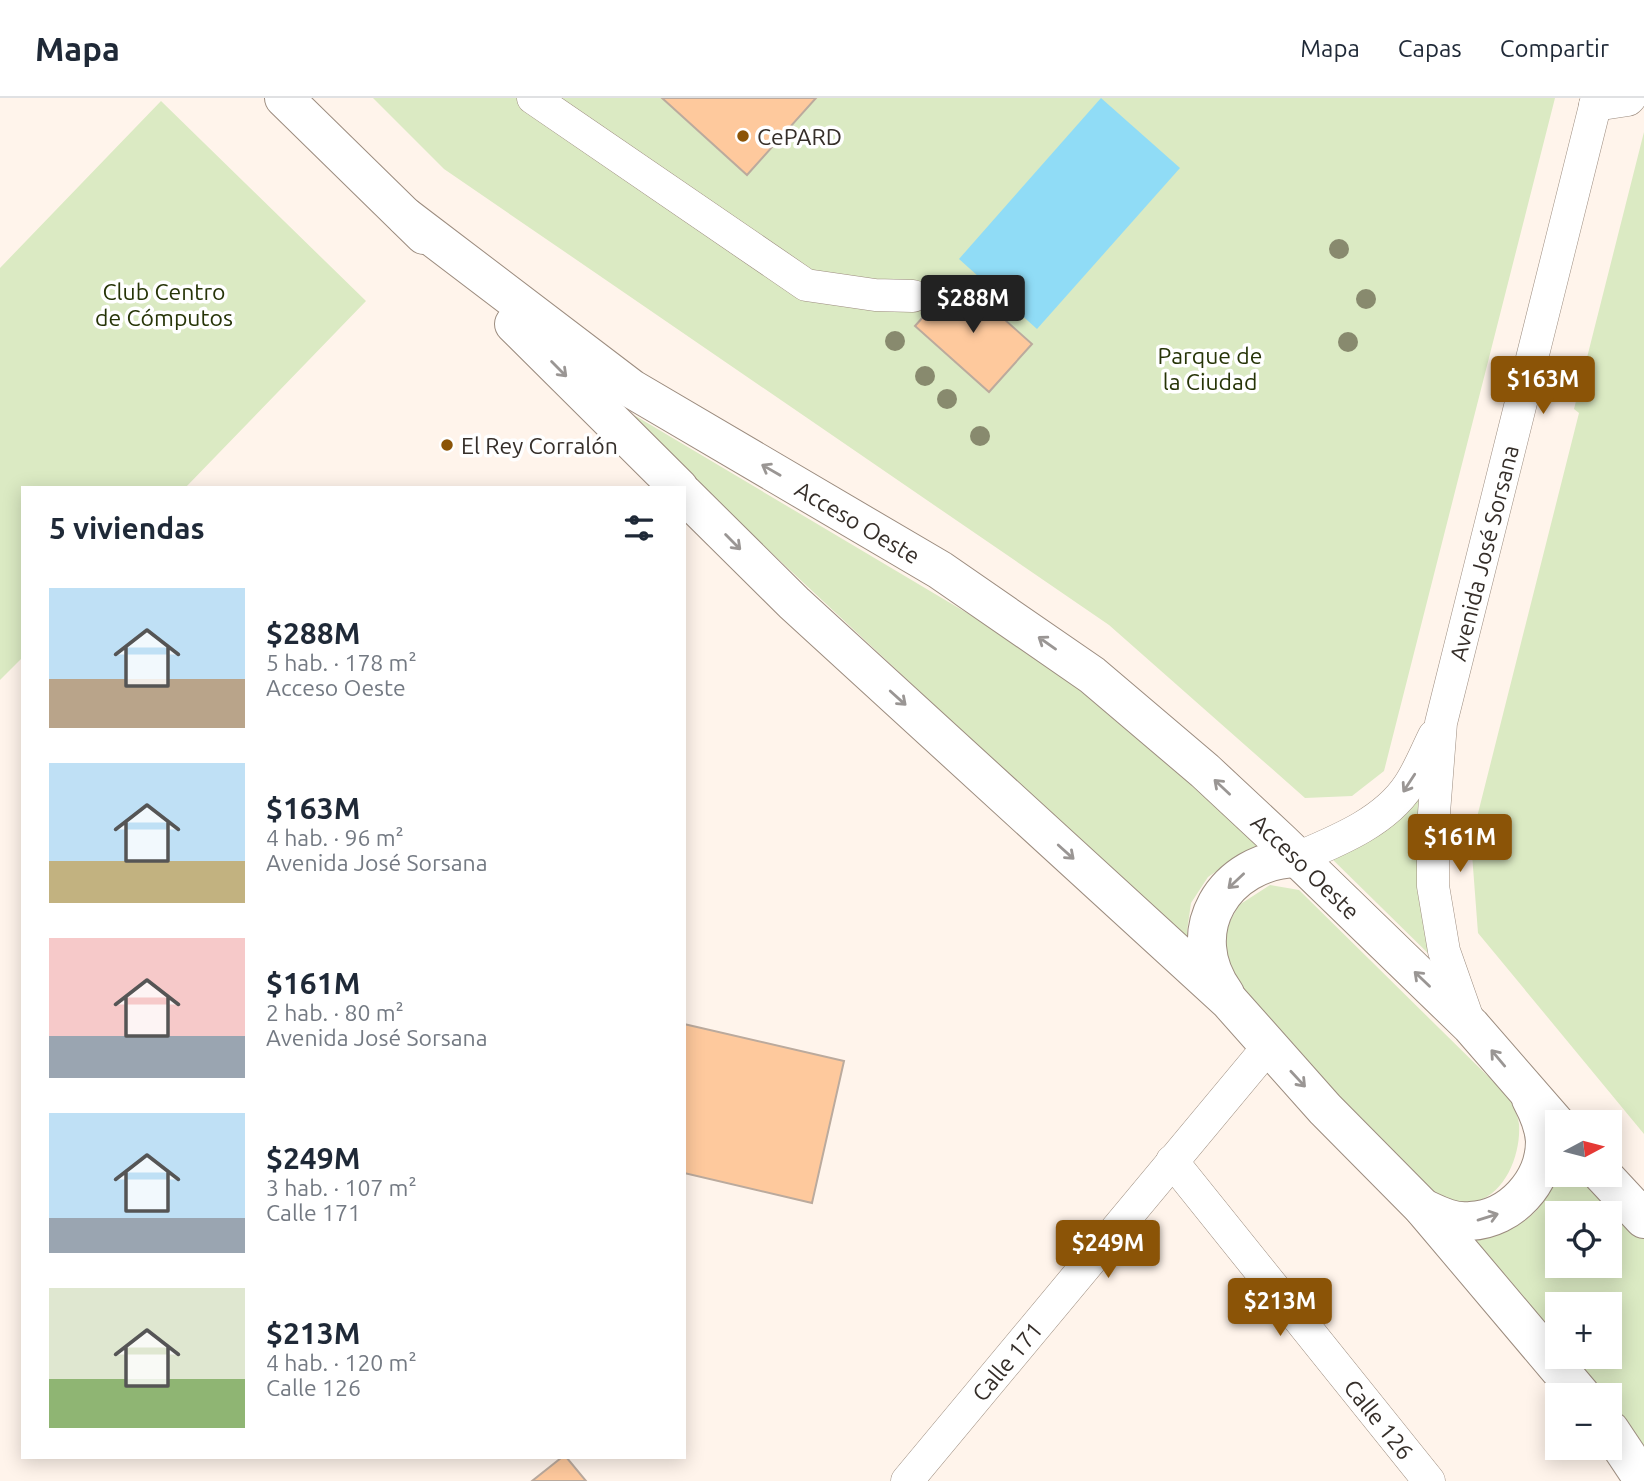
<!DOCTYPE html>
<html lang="es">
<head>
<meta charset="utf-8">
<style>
  :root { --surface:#fff; --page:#f2f2f3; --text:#1f2937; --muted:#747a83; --line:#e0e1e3; --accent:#8b5407 }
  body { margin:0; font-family:Ubuntu,sans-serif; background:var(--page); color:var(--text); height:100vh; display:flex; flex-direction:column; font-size:26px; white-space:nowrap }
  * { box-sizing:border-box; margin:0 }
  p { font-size:23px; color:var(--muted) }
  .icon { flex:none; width:38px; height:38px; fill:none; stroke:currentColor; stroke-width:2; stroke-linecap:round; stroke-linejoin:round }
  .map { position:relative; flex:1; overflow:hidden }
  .details { position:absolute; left:21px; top:388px; width:665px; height:973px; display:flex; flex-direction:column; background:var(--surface); border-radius:0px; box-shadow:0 4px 18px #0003 }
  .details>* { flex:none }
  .needle { width:46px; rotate:83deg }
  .tools { position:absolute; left:1545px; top:1012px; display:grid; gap:14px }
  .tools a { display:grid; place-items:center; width:77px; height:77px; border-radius:0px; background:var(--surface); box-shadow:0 4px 18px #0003; font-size:35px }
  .price { position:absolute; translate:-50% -60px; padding:0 16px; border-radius:7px; background:var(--accent); color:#fff; font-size:23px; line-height:46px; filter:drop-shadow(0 2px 4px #0008) }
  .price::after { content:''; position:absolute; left:50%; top:42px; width:21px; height:16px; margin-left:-10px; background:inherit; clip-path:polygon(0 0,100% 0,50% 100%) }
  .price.active { background:#222; color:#fff }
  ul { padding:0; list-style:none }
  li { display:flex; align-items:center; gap:21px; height:175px; padding:0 28px }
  li span { display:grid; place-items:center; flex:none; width:196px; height:140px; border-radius:0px; color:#555 }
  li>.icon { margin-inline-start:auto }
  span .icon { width:84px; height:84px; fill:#fffc; stroke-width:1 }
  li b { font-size:30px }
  h2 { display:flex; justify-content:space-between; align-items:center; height:84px; padding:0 28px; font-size:30px }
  header { display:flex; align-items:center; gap:42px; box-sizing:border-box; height:98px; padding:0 35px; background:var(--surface); border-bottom:2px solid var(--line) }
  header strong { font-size:33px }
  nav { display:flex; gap:38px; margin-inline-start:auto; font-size:24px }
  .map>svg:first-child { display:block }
  .green { fill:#dbeac3; fill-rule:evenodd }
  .water { fill:#90dcf6 }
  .building { fill:#fec99d; stroke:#bbaa9d; stroke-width:2 }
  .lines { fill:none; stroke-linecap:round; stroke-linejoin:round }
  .minor-casing { stroke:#9c8c7f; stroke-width:33 }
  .highway-casing { stroke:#9c8c7f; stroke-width:40 }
  .minor { stroke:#fff; stroke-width:32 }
  .highway { stroke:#fff; stroke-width:38 }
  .tree { fill:#888a6e }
  .oneway { stroke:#9a9694 }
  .poi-dot { fill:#8b5407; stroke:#fff; stroke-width:2.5 }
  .labels { text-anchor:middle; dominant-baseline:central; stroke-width:7; stroke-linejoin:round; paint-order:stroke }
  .poi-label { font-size:23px; fill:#352e29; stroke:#fff; text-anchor:start }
  .park-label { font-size:23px; fill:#263407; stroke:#fff }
  .street-label { font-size:23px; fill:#352e29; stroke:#fff }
</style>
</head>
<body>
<header>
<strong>Mapa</strong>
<nav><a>Mapa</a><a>Capas</a><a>Compartir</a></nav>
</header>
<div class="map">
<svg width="1644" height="1383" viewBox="0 0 1644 1383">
  <rect width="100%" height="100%" fill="#fff4eb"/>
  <g class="green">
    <polygon points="373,0 1555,0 1384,673 1352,698 1305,700 1109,527 444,71"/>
    <polygon points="161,3 366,203 185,390 23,390 23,559 0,582 0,170"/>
    <polygon points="1644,34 1644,1036 1478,835 1471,743 1579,315 1574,311"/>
    <polygon points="607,301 1083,584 1272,757 1233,762 1208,779 1191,805 1187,833 1192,848"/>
    <polygon points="1429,667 1440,867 1326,755"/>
    <path d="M1270 787 1299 792 1510 1000C1513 1008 1518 1017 1519 1026 1521 1054 1507 1094 1477 1103 1461 1107 1443 1102 1428 1098L1238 898 1222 838 1239 807Z"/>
    <path d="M1558 1076H1590L1644 1141V1375L1610 1326V1297H1586L1462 1131C1497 1131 1524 1135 1545 1101 1550 1093 1551 1083 1558 1076ZM1558 1115H1610V1167H1558ZM1558 1206H1610V1258H1558Z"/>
  </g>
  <polygon class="water" points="1101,0 1180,70 1037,231 959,161"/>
  <g class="building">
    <polygon points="662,0 816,0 747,77"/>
    <polygon points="958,180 1032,246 989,294 915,228"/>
    <polygon points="684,926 844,963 812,1105 684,1075"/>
    <polygon points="561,1360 567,1360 586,1383 532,1383"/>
  </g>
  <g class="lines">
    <defs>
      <g id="minor">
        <polyline points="533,0 806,187 875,197 913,198"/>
        <polyline points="1595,7 1628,2 1630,0"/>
        <path d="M1297 760C1337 743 1385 724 1409 687 1419 672 1426 654 1434 638"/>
        <path id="s1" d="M1470 927 1444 853 1433 788V728L1441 625 1597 0"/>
        <path id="s2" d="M1172 1063 1429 1383"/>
        <path id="s3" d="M907 1383 1268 949"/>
      </g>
      <g id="highway">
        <polyline points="284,0 424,137"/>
        <path id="s4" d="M406 119 632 291 940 472 1092 577 1205 673 1280 743 1471 928 1558 1028"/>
        <polyline points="514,226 679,390"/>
        <polyline points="684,396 794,505 1229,903 1325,1011 1423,1110 1581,1297"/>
        <path d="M1225 896C1180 834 1224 762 1297 760"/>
        <polyline points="1602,1076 1644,1121"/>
        <path d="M1423 1110C1438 1117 1453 1125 1470 1123 1511 1121 1545 1084 1545 1043 1544 1027 1538 1014 1531 1001"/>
        <polyline points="1610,1332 1644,1383"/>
      </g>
    </defs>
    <use href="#minor" class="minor-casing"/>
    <use href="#highway" class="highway-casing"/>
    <use href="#minor" class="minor"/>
    <use href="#highway" class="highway"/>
  </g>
  <g class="tree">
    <circle cx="1339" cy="151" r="10"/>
    <circle cx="1366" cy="201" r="10"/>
    <circle cx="895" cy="243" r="10"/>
    <circle cx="1348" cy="244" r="10"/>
    <circle cx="925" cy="278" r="10"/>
    <circle cx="947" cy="301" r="10"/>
    <circle cx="980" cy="338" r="10"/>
  </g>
  <defs><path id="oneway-shaft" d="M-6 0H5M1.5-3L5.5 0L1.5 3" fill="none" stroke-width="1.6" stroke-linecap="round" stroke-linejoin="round" transform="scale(1.75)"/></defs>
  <g class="oneway">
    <use href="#oneway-shaft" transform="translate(559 271) rotate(45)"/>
    <use href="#oneway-shaft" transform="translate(771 372) rotate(-150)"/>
    <use href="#oneway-shaft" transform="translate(733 444) rotate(45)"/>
    <use href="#oneway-shaft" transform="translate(1047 545) rotate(-145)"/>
    <use href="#oneway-shaft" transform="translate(898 600) rotate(42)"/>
    <use href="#oneway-shaft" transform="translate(1409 685) rotate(123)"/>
    <use href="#oneway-shaft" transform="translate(1222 689) rotate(-137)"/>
    <use href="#oneway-shaft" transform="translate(1066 754) rotate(42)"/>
    <use href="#oneway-shaft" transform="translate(1236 783) rotate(137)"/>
    <use href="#oneway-shaft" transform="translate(1422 881) rotate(-136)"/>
    <use href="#oneway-shaft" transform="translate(1498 960) rotate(-130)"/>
    <use href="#oneway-shaft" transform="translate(1298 981) rotate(47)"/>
    <use href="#oneway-shaft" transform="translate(1488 1119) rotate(-17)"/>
  </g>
  <g class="poi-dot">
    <circle cx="743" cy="38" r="7"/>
    <circle cx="447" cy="347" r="7"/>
  </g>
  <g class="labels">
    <g class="poi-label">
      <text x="757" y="38">CePARD</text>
      <text x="461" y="347">El Rey Corralón</text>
    </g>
    <g class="park-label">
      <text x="164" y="193">Club Centro<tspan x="164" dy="26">de Cómputos</tspan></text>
      <text x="1210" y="257">Parque de<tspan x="1210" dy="26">la Ciudad</tspan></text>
    </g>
    <g class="street-label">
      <text stroke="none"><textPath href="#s4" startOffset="546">Acceso Oeste</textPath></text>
      <text stroke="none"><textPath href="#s1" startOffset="483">Avenida José Sorsana</textPath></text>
      <text stroke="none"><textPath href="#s4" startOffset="1113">Acceso Oeste</textPath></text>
      <text stroke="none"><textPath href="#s3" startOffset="156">Calle 171</textPath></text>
      <text stroke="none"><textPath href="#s2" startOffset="331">Calle 126</textPath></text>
    </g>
  </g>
</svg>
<div class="tools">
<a><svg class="needle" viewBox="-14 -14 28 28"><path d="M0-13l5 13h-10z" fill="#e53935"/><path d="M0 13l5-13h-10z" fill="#747a83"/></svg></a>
<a><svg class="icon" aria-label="locate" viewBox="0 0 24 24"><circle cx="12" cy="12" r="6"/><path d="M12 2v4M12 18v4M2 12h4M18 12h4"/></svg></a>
<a>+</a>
<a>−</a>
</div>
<b class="price active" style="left:973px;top:237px">$288M</b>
<b class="price" style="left:1543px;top:318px">$163M</b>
<b class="price" style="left:1460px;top:776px">$161M</b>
<b class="price" style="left:1108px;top:1182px">$249M</b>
<b class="price" style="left:1280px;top:1240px">$213M</b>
<section class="details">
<h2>5 viviendas<svg class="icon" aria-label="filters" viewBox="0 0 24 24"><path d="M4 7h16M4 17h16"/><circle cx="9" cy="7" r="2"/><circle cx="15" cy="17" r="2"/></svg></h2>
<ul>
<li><span style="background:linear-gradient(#bfe0f5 65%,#b9a48a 0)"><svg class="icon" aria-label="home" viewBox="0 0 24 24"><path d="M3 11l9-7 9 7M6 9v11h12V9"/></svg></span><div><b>$288M</b><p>5 hab. · 178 m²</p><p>Acceso Oeste</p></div></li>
<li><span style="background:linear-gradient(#bfe0f5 70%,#c2b280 0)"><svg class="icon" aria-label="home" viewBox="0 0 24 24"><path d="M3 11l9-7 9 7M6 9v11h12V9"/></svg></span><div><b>$163M</b><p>4 hab. · 96 m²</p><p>Avenida José Sorsana</p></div></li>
<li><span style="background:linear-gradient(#f6c9c9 70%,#9aa5b1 0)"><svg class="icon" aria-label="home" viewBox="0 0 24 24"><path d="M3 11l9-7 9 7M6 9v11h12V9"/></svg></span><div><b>$161M</b><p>2 hab. · 80 m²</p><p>Avenida José Sorsana</p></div></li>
<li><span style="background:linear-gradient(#bfe0f5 75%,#9aa5b1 0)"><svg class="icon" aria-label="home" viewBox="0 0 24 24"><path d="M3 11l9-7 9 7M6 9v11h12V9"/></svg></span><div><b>$249M</b><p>3 hab. · 107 m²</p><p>Calle 171</p></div></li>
<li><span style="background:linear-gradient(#dfe7d0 65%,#8fb573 0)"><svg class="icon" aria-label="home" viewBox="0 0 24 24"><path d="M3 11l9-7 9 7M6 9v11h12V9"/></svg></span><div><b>$213M</b><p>4 hab. · 120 m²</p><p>Calle 126</p></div></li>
</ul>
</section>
</div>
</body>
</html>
